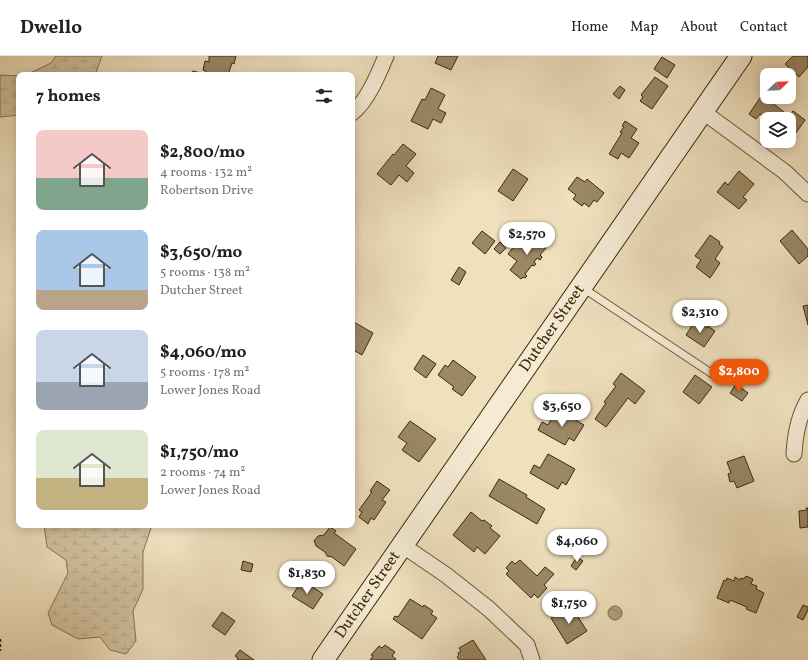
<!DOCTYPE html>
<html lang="en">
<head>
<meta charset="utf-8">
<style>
  :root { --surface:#fff; --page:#f2f2f2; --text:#202124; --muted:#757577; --line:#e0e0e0; --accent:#ea580c }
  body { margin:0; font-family:Vollkorn,serif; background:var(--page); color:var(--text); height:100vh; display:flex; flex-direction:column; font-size:15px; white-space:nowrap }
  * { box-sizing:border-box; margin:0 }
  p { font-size:13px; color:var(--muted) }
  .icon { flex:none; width:22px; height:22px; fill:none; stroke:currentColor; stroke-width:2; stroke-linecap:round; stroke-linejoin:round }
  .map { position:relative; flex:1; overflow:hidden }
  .side { position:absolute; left:16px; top:16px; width:339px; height:456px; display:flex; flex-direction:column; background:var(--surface); border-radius:8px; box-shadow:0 2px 10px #0003 }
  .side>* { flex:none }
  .needle { width:26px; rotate:67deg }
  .tools { position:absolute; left:760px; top:12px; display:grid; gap:8px }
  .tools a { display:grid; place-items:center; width:36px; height:36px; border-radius:8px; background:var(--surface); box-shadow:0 2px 10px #0003; font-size:20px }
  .price { position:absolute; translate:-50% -34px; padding:0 9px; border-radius:14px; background:#fff; color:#222; font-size:13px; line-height:26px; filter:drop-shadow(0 1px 2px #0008) }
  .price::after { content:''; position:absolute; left:50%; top:24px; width:12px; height:9px; margin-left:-6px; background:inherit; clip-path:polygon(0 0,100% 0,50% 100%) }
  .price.on { background:var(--accent); color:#fff }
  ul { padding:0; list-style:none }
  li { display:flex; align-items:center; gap:12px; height:100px; padding:0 20px }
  li span { display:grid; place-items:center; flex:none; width:112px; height:80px; border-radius:8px; color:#555 }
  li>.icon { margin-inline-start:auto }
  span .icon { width:48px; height:48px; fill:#fffc; stroke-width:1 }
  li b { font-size:17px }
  h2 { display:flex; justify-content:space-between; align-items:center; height:48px; padding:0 20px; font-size:17px }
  header { display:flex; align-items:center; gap:24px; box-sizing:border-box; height:56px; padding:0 20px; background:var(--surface); border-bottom:1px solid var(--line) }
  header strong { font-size:19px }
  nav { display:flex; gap:22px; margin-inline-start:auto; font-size:14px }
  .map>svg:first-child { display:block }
  .wetland { fill:url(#wetland-marsh); stroke:#877452 }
  .water { fill:url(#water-waves); stroke:#83714f }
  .building { fill:#9a8866; stroke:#3d2806 }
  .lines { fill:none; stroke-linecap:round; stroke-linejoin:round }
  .lane-casing { stroke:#6a5634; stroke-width:9 }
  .street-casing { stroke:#6a5634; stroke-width:17 }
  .secondary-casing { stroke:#3d2806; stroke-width:23 }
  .path { stroke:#3d2806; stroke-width:2.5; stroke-dasharray:3 2; stroke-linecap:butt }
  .lane { stroke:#f5ebd5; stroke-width:7 }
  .street { stroke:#f5ebd5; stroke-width:15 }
  .secondary { stroke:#f5ebd5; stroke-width:21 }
  .labels { text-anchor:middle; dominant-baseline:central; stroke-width:3.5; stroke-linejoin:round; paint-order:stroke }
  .street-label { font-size:16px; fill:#3d2806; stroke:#f5ebd5 }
</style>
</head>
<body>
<header>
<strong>Dwello</strong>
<nav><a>Home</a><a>Map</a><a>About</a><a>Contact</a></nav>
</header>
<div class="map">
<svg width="808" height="604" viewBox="0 0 808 604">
  <defs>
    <pattern id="wetland-marsh" width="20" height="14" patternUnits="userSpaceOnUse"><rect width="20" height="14" fill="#d1c19f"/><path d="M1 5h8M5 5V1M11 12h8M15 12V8" fill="none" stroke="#b4a687"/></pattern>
    <pattern id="water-waves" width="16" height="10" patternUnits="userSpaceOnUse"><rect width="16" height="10" fill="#b2a17f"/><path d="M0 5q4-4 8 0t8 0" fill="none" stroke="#928366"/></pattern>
  </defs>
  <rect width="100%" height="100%" fill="#efe0be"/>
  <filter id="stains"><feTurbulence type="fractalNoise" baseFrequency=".005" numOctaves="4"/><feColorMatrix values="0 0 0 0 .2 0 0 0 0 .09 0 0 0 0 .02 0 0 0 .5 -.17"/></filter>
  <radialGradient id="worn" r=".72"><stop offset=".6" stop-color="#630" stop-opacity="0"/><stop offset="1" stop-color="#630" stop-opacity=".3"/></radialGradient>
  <g class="wetland">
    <polygon points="56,0 102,0 95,19 26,19 51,7"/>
    <polygon points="0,19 19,20 19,59 0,61"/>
    <polygon points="44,469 152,469 143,496 143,533 133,555 136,585 126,598 110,594 100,581 78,583 52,569 48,557 68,517 66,504 47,491"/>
  </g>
  <circle class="water" cx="615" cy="557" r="7"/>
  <g class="building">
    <polygon points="209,0 236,0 234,8 232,7 228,19 191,19 193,15 205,18 206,15 203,14 205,5 209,6"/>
    <polygon points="438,0 458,0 451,14 435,7"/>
    <polygon points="793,0 808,0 808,11 799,21 785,8"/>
    <polygon points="662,1 675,9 667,22 654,13"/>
    <polygon points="655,21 668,30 652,53 640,45 643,41 641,39"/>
    <polygon points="620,30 625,34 619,43 613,38"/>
    <polygon points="431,32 445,39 438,53 446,57 441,67 433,63 428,73 411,65 422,43 425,44"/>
    <polygon points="762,39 789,60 793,55 805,64 791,84 789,83 789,63 768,63 760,58 756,63 749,58"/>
    <polygon points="625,65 637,73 631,82 639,87 629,102 621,97 618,103 609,98 622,77 620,76 624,71 622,70"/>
    <polygon points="403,88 416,98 406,110 414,117 407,126 399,119 391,129 377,118 393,98 394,99"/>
    <polygon points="513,113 528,123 513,145 498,135"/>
    <polygon points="739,115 754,128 743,141 747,144 739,153 717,136 725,126 728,129"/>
    <polygon points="577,121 585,126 587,123 604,137 597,146 594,144 589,151 584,147 582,150 573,143 576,139 568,133"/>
    <polygon points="792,174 808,193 808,200 799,208 780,185"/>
    <polygon points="482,175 495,185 485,198 472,187"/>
    <polygon points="538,177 545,183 541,187 546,192 540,199 542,201 540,204 537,202 534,206 536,208 534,210 532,209 525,218 527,220 525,222 523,221 521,223 510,214 517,205 508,198 519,184 527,191"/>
    <polygon points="710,179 720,186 719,188 723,191 715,203 720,207 710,222 696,211 701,204 695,200"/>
    <polygon points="500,186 506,192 500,198 494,193"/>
    <polygon points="459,211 466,216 459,229 451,224"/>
    <polygon points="808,249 808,269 803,250"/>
    <polygon points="352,265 373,277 362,299 352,293"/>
    <polygon points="695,265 707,272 708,270 715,275 704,291 686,279"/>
    <polygon points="423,299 436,308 426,322 414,313"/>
    <polygon points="453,304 476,321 462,340 452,333 454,331 438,319 445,309 448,311"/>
    <polygon points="621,317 645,335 635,348 628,342 606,371 595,363 606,347 604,346 616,330 613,328"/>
    <polygon points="695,319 712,331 699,348 683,336"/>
    <polygon points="736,328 748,337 742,345 730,337"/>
    <polygon points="557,353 584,369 574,385 569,382 565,389 538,374 542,366 548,369"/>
    <polygon points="410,365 436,383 419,406 402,394 407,387 398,381"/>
    <polygon points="548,398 575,413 566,429 562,426 558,433 530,417 534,409 540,412"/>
    <polygon points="744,400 754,425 737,432 734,425 730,426 728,418 731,417 727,406"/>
    <polygon points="499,423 527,439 526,441 545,453 537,468 489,440"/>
    <polygon points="377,425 390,434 382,444 386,446 374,464 371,462 368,468 359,461 362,456 359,454 372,436 370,435"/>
    <polygon points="806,452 808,452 808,471 800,472 799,455 807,454"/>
    <polygon points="471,456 482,465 484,464 492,470 490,472 500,480 485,498 477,491 474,496 453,479"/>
    <polygon points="330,471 336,475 334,477 356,493 344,510 332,501 327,500 325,496 316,490 315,487 314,485 318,480 324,479"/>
    <polygon points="577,501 583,505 576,514 571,510"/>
    <polygon points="520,504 537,520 545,511 554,518 544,529 547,532 538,542 534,538 531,542 506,518 509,515 506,512 512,505 515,508"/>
    <polygon points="243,505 253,508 251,516 241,514"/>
    <polygon points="746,520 753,523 751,528 757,530 756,533 764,537 756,557 746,553 747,551 730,544 729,547 717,542 724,524 726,525 727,522 734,525 735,521 740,524 741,522 744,523"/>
    <polygon points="302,524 323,538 313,553 292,540"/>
    <polygon points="410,543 423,551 424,549 433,555 431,558 437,562 422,583 393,563 395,560 398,561"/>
    <polygon points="803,549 808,551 808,554 803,564 797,561"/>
    <polygon points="571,550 587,575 567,588 551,562"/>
    <polygon points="222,556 235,565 225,579 212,570"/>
    <polygon points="473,584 486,604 459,604 457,601 459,599 458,597 461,595 459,592"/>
    <polygon points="385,589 395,596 392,600 396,603 394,604 370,604 373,600 371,599 379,590 382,592"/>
    <polygon points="240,594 254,604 237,604 238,602 235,600"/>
  </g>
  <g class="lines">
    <defs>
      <polyline id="lane" points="583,232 717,321"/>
      <g id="street">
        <polyline points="702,55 785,116 808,138"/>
        <path d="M352 57C367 46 379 17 386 0"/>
        <path d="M794 398C795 379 798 361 808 344"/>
        <polyline points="402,489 446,519 489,553 527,589 532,604"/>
      </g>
      <g id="secondary">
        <path id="s1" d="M323 604 741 0"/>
      </g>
    </defs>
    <use href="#lane" class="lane-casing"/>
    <use href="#street" class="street-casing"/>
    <use href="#secondary" class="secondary-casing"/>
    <polyline class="path" points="0,583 0,595"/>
    <use href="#lane" class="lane"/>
    <use href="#street" class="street"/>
    <use href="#secondary" class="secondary"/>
  </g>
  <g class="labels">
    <g class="street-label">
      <text stroke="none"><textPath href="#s1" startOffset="403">Dutcher Street</textPath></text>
      <text stroke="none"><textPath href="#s1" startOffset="79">Dutcher Street</textPath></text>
    </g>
  </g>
  <rect width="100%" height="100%" filter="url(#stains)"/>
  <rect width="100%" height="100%" fill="url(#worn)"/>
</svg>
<div class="tools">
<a><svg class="needle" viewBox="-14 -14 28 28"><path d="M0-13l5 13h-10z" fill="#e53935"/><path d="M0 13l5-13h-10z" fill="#757577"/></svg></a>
<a><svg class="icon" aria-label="layers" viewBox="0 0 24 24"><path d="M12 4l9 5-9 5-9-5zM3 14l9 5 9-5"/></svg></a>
</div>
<b class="price" style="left:527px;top:200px">$2,570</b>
<b class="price" style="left:700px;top:278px">$2,310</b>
<b class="price on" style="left:739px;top:337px">$2,800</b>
<b class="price" style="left:562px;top:372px">$3,650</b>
<b class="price" style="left:577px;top:507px">$4,060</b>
<b class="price" style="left:307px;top:539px">$1,830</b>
<b class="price" style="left:569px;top:569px">$1,750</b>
<section class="side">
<h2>7 homes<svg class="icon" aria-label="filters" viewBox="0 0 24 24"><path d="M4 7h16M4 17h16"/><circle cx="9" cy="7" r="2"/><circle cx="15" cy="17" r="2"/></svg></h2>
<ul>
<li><span style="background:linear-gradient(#f6c9c9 60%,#7fa58c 0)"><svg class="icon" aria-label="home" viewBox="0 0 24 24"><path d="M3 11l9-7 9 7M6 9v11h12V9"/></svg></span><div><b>$2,800/mo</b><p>4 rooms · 132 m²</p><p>Robertson Drive</p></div></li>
<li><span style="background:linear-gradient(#a9c7e8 75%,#b9a48a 0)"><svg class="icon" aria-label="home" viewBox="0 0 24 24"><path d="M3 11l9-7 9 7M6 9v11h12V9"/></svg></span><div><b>$3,650/mo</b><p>5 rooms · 138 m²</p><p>Dutcher Street</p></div></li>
<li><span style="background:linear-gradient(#c9d6e8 65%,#9aa5b1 0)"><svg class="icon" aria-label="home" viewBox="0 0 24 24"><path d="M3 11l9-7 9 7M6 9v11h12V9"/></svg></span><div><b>$4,060/mo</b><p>5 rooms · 178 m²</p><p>Lower Jones Road</p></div></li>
<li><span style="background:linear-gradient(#dfe7d0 60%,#c2b280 0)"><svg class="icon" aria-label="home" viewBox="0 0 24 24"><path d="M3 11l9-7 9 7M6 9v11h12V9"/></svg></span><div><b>$1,750/mo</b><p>2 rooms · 74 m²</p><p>Lower Jones Road</p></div></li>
</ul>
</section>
</div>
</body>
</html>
